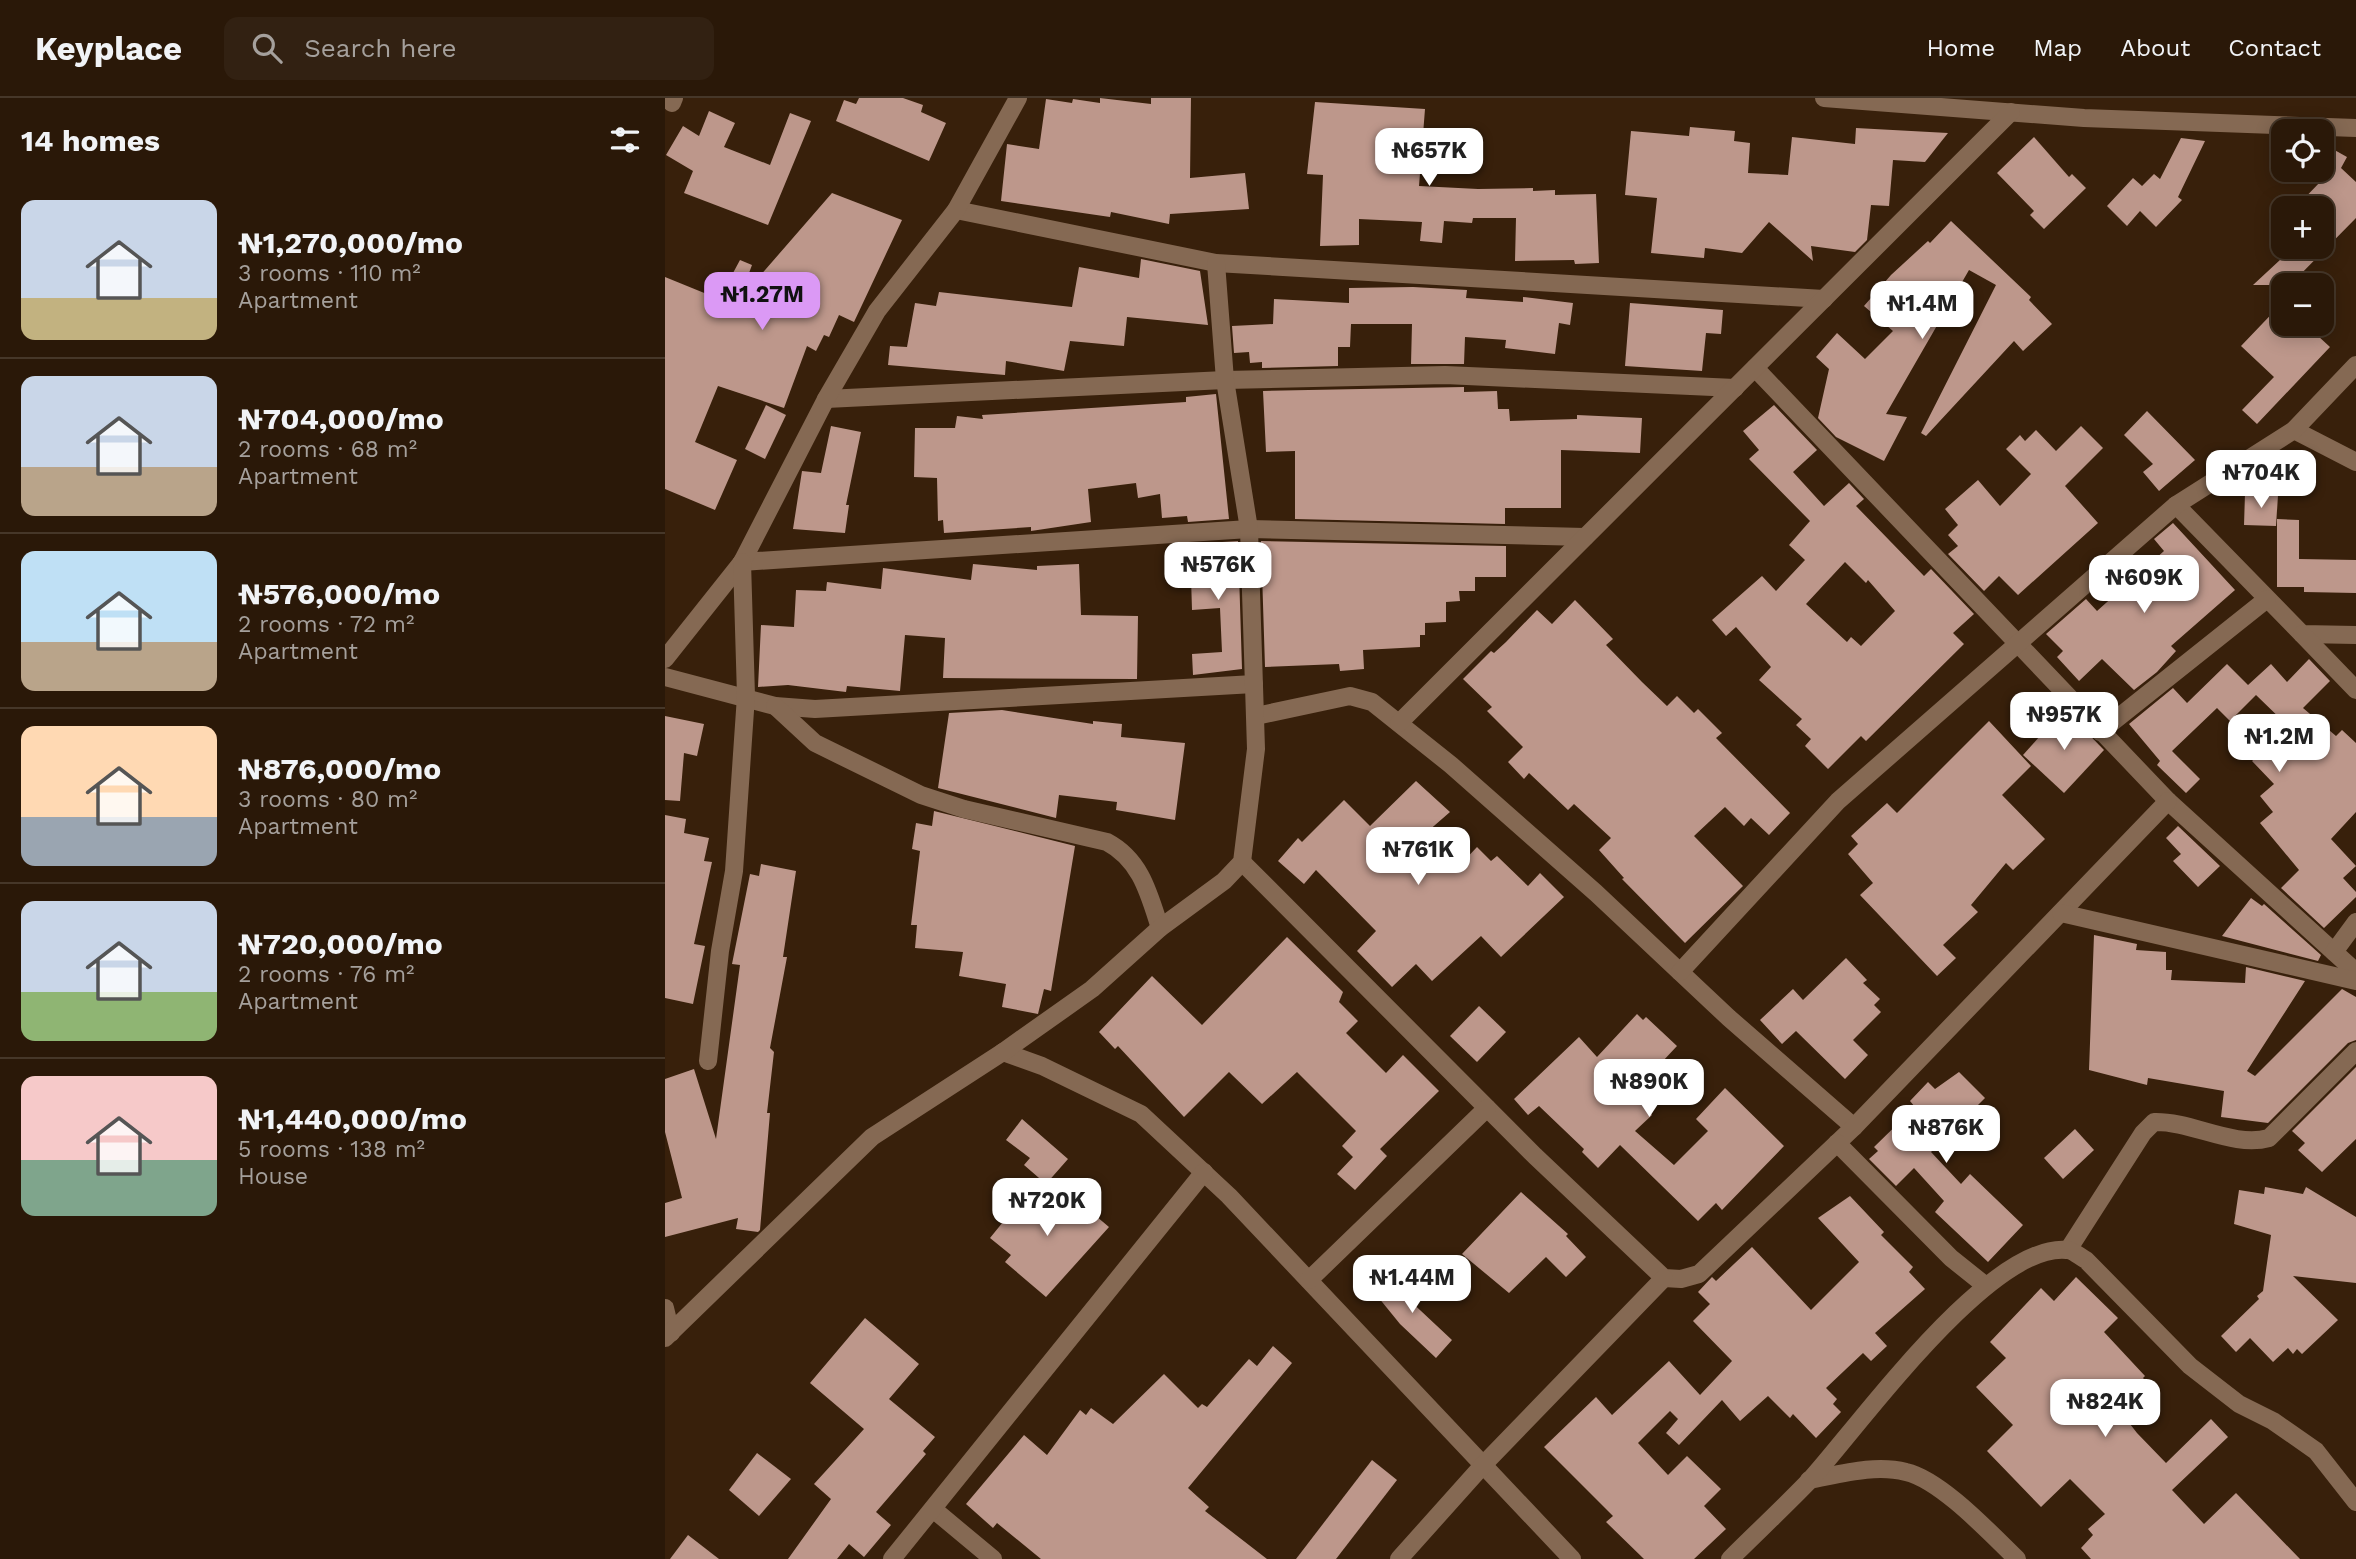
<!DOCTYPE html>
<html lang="en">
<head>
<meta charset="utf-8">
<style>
  :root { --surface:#2a1808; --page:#322112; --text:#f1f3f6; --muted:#a5a09c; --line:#463729; --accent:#db99f5 }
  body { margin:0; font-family:"Work Sans",sans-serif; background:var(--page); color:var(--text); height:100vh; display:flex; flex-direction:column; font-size:26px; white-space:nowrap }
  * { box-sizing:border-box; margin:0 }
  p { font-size:23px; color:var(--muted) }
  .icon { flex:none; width:38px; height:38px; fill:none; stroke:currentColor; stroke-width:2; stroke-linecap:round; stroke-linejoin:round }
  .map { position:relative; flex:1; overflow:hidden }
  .details { display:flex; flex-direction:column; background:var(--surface); width:665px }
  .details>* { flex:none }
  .buttons { position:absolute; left:1606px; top:21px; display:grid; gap:14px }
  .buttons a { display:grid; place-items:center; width:63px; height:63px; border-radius:14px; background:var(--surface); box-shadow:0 4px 18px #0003,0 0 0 2px var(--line); font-size:35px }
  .price { position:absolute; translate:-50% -60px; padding:0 16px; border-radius:14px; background:#fff; color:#222; font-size:23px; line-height:46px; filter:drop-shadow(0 2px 4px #0008) }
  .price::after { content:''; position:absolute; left:50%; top:42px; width:21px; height:16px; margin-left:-10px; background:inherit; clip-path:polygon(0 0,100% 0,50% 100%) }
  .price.on { background:var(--accent); color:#111 }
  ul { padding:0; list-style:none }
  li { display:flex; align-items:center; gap:21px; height:175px; padding:0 21px }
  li+li { border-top:2px solid var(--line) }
  li span { display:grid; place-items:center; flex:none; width:196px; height:140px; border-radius:14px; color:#555 }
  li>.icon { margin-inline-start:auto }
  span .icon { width:84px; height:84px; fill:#fffc; stroke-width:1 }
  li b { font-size:30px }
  h2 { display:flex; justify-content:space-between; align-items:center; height:84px; padding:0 21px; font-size:30px }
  header { display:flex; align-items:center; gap:42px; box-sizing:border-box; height:98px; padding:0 35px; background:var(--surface); border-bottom:2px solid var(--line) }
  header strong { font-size:33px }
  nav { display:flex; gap:38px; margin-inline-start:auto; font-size:24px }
  .search { width:490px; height:63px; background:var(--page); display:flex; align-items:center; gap:18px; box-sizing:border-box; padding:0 24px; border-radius:14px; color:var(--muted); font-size:26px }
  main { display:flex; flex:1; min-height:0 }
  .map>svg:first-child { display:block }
  .building { fill:#bd978b; fill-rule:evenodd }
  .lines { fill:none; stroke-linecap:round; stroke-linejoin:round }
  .minor { stroke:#856953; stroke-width:18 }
</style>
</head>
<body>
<header>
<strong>Keyplace</strong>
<div class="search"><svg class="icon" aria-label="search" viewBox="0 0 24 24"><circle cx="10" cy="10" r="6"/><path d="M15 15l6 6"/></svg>Search here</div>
<nav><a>Home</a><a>Map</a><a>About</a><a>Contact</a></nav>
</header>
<main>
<section class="details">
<h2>14 homes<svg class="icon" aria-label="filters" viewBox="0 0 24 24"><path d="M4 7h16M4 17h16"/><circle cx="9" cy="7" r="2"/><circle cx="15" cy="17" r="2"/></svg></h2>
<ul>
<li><span style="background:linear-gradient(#c9d6e8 70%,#c2b280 0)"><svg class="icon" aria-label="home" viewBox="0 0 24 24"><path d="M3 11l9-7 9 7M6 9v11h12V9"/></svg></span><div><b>₦1,270,000/mo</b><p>3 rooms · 110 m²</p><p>Apartment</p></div></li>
<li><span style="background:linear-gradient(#c9d6e8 65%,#b9a48a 0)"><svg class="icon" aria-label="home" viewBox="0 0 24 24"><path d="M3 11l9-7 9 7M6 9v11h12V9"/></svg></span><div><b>₦704,000/mo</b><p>2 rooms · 68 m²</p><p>Apartment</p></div></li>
<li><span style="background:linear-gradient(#bfe0f5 65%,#b9a48a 0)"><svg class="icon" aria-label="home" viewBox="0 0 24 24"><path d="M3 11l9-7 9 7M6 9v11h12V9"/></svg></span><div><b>₦576,000/mo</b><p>2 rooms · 72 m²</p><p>Apartment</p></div></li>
<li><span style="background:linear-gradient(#ffd9b3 65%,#9aa5b1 0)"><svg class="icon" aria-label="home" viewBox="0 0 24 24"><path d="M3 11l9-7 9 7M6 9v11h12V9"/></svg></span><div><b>₦876,000/mo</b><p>3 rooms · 80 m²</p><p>Apartment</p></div></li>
<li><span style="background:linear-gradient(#c9d6e8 65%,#8fb573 0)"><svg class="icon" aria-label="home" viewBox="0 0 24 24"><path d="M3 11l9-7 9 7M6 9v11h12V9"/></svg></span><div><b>₦720,000/mo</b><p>2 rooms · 76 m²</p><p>Apartment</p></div></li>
<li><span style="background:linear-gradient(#f6c9c9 60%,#7fa58c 0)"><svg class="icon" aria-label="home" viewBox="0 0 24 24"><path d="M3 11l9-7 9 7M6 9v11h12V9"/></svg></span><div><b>₦1,440,000/mo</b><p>5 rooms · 138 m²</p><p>House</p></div></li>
</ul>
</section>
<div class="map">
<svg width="1691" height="1461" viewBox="0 0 1691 1461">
  <rect width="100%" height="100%" fill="#38200b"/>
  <g class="building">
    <polygon points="194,0 238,0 258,7 256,14 281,25 264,63 171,23 179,2 191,6"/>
    <polygon points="435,0 486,6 486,0 526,0 525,80 580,75 584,111 505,116 504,126 446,114 445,119 336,103 342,46 374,51 381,1 407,5 408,1 435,5"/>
    <polygon points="650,4 760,11 754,88 813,91 868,90 868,93 890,92 890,97 931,96 934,165 910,166 909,162 850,163 851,120 808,120 807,125 779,123 777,145 755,143 757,124 694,121 694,147 655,148 658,77 642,76"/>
    <polygon points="44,13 70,25 59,49 105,67 125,15 146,23 103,127 19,95 28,73 1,57 18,28 34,38"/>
    <polygon points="1025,29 1070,33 1069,43 1085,45 1083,75 1123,77 1127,39 1190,46 1191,30 1283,35 1260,64 1228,62 1224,108 1206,107 1202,142 1190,154 1146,148 1148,163 1104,124 1077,155 1040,150 1039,160 986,155 992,100 960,97 966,33 1024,38"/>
    <polygon points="1369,39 1404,79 1407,76 1421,90 1379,131 1365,117 1369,113 1332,75"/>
    <polygon points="1516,40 1540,43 1513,99 1517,102 1491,129 1475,113 1462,128 1442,108 1468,80 1477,88 1489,76 1495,81"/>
    <polygon points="1657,45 1682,59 1676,70 1691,84 1691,120 1625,187 1588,187 1629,149 1657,149 1657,110 1630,110 1657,82"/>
    <polygon points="167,95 237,122 189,224 174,217 164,239 159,237 151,253 142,248 119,310 53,288 30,344 72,362 50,412 0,391 0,179 54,201 75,162 87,167 74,202"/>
    <polygon points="1286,123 1366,199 1364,202 1387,226 1358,253 1349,243 1261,338 1256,335 1331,187 1304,172 1221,316 1242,319 1219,363 1171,339 1153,320 1164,271 1151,259 1172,235 1200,261 1228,233 1199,208 1226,177 1263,143 1265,145"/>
    <polygon points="476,161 535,173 543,227 462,219 459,248 405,243 399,273 341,263 340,277 223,267 225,248 242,249 250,205 271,208 274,194 407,209 414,169 474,180"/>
    <polygon points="748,189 802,192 801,200 858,204 858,199 908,205 905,227 894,225 890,256 840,250 841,242 800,239 799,266 746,266 747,226 686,226 685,249 673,249 673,268 597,270 597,264 585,265 584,254 569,255 567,228 608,226 609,201 684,205 684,190"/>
    <polygon points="1619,203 1619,226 1640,226 1665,249 1592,326 1577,312 1609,279 1576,248"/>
    <polygon points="965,205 1058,212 1056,236 1041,235 1037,273 960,268"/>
    <polygon points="799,289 799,294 832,293 833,311 844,311 845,323 912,321 912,317 977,320 975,355 896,352 896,410 840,410 840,426 630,421 630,353 601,354 598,293"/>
    <polygon points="551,296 564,421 523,424 522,418 497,420 495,396 473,400 471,385 423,391 426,424 366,433 366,429 279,435 278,422 273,423 272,380 249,379 250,330 290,330 292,318 318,321 317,317 521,304 521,299"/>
    <polygon points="101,307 121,317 100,361 80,351"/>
    <path d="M1109 307 1152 352 1128 374 1159 408 1184 385 1199 401 1191 408 1259 478 1266 471 1309 516 1288 535 1299 546 1201 643 1196 638 1163 671 1140 648 1146 641 1131 627 1137 621 1094 582 1106 569 1071 529 1061 538 1047 522 1097 478 1111 493 1140 462 1124 447 1145 423 1084 361 1094 352 1078 333ZM1180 464 1201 485 1203 482 1230 513 1196 548 1186 539 1182 544 1141 506Z"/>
    <polygon points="1482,313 1530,362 1494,393 1478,374 1488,366 1459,337"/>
    <polygon points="166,328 196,334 181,407 184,407 180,435 128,431 137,373 156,375"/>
    <polygon points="1416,328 1438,350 1400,388 1433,425 1353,497 1334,478 1319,493 1283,456 1293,448 1283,437 1293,427 1280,411 1313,382 1335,408 1366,376 1341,351 1355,337 1360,343 1371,332 1391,353"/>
    <polygon points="1580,396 1613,397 1611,428 1579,427"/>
    <polygon points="1612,421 1634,422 1634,461 1691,462 1691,495 1639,494 1639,489 1612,489"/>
    <polygon points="1508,425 1570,492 1506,548 1511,553 1492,574 1469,592 1437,561 1414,583 1392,559 1398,553 1381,536 1421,501 1432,513 1499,453 1489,441"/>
    <polygon points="573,443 577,571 528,577 527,556 557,554 555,510 527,512 525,446"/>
    <polygon points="596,443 841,448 841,479 810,479 810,493 794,493 795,503 781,504 781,524 760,525 760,537 755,537 755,549 698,552 699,571 675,573 674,566 600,569"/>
    <polygon points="308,466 372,472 372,468 414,466 416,517 473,518 472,581 278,580 280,540 240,537 235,593 182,588 181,594 123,587 93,589 96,527 129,529 131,492 161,493 162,484 216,491 218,470 306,482"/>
    <polygon points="910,502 948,541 941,547 977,584 1002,608 1012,598 1029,615 1033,611 1057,635 1051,640 1125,715 1104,737 1086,720 1079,728 1060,709 1029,738 1078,788 1020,845 957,781 959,780 934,752 946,740 909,706 903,712 864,675 859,681 843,664 858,649 822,613 827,609 798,581 826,553 829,555 841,544 872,512 887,526"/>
    <polygon points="1644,561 1665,583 1638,610 1671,638 1677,632 1691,645 1691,714 1666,741 1691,768 1678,780 1691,794 1691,799 1659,830 1616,790 1634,772 1595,725 1608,714 1595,698 1609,686 1587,663 1624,629 1591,597 1565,623 1552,610 1507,653 1535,681 1521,695 1492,667 1495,663 1464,626 1508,590 1522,605 1562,566 1583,587 1606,566 1622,584"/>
    <polygon points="1399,611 1439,652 1399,695 1358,657"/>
    <polygon points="337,612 428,626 428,623 457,626 456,639 520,645 510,722 451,712 452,704 394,697 391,720 273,690 284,615"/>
    <polygon points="0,618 39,626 32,658 19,655 15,703 0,702"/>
    <polygon points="1324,623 1366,668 1337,697 1380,741 1348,772 1341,765 1306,807 1313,814 1278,847 1291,860 1272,878 1195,797 1208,785 1183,756 1193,746 1186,738 1222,705 1232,715"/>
    <polygon points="751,683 785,714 762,734 796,766 812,749 826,763 832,758 863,788 875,775 899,799 836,859 816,838 767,883 751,866 727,889 692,853 711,833 651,772 639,786 613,763 633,740 637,744 679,702 705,728"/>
    <polygon points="269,713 410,748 386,893 379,891 373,916 337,909 341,886 294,878 298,854 250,850 252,827 246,827 255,753 247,751 251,725 267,728"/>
    <polygon points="0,717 21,721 19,735 44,740 39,763 47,764 29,846 40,848 28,906 0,900"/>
    <polygon points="1513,728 1555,768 1533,789 1508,763 1516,756 1501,740"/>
    <polygon points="96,766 131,773 118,859 122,859 105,950 109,954 102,1015 105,1015 95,1132 93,1134 71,1131 73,1120 0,1139 0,1105 17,1100 0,1034 0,981 29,971 51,1041 75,867 67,866 85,776 94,778"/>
    <polygon points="1586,800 1597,808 1599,806 1656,857 1653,863 1557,838"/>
    <polygon points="1429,837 1472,846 1471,852 1501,854 1501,872 1507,872 1506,882 1580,885 1581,869 1640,883 1582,973 1590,978 1677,891 1691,899 1691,942 1683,945 1603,1025 1556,1019 1559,993 1483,980 1482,987 1424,972"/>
    <polygon points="622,839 678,894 674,904 693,923 681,935 721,975 738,957 774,993 715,1051 722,1058 690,1092 672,1076 688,1059 677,1048 691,1033 632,974 597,1006 564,974 519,1019 453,948 450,951 434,934 487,878 537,927"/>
    <polygon points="1181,860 1202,882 1198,885 1215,901 1209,907 1216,914 1188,942 1203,957 1180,981 1131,933 1117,946 1095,922 1128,891 1138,902"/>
    <polygon points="814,908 841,934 812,964 785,938"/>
    <polygon points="972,916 978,922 981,919 1012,948 967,996 987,1017 970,1033 1009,1067 1043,1033 1031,1021 1060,990 1119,1048 1057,1112 1051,1105 1033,1123 955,1047 933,1070 917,1054 919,1051 874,1008 863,1017 849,1001 914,939 932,959"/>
    <polygon points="1691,969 1691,1041 1657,1074 1633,1052 1640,1045 1627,1033"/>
    <polygon points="1294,974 1320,1000 1266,1054 1296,1086 1305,1076 1358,1127 1323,1164 1270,1114 1279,1103 1249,1070 1231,1088 1204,1061 1213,1053 1209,1049 1250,1009 1245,1003 1263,984 1270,991"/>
    <polygon points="357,1021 403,1061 381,1086 359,1067 365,1060 341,1042"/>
    <polygon points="1410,1031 1429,1052 1398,1081 1379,1060"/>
    <polygon points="372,1082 413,1116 419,1108 444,1129 381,1199 340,1164 346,1157 325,1140"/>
    <polygon points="1600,1089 1638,1096 1641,1089 1691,1119 1691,1185 1628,1178 1673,1222 1637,1256 1632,1251 1628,1256 1623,1250 1608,1264 1585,1240 1571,1254 1556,1238 1594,1201 1592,1198 1598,1193 1606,1137 1569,1126 1574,1092 1599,1096"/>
    <polygon points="856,1094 903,1136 901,1138 921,1159 901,1179 881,1159 844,1195 797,1156"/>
    <polygon points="1185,1098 1219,1134 1216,1137 1248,1169 1244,1174 1260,1191 1210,1235 1222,1248 1206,1263 1198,1255 1161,1290 1172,1301 1168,1306 1176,1314 1151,1340 1128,1316 1125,1320 1103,1298 1075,1323 1057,1302 1014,1347 1001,1335 1013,1321 1005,1313 973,1345 1003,1377 1022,1358 1056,1391 1039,1408 1061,1431 1029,1461 979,1461 941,1424 948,1418 879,1349 931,1299 947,1317 1004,1263 1035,1297 1067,1263 1028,1223 1045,1206 1033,1194 1047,1179 1051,1183 1087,1149 1146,1212 1194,1164 1153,1120"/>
    <polygon points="731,1174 747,1192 740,1198 787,1242 771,1260 735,1226 709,1194"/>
    <polygon points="1411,1179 1453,1220 1439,1234 1480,1278 1478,1280 1487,1290 1458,1317 1472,1335 1501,1365 1546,1321 1563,1339 1507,1392 1539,1426 1571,1395 1635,1461 1426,1461 1416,1450 1428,1437 1423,1431 1440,1416 1405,1381 1376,1409 1322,1353 1348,1327 1311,1289 1341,1260 1325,1244 1376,1190 1389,1203"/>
    <polygon points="200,1220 254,1266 224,1301 270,1339 258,1353 261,1356 211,1414 226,1427 199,1459 184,1446 172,1461 123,1461 166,1401 149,1386 199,1331 145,1285"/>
    <polygon points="608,1248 627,1265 523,1390 544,1409 540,1413 602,1461 376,1461 332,1425 328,1430 301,1406 359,1337 382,1357 415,1312 421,1317 426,1310 448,1326 499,1276 533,1310 537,1306 542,1309 584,1261 592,1268"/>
    <polygon points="92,1355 126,1381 94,1418 64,1392"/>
    <polygon points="707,1362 732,1382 671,1461 631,1461"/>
    <polygon points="23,1437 54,1461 5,1461"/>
  </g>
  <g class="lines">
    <g class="minor">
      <polyline points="1159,0 1419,20 1691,30"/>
      <polyline points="7,5 9,0"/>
      <polyline points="291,112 551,165 1159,201"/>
      <polyline points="1090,270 1503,703 1691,874"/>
      <polyline points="161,301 560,282 780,277 1070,290"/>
      <polyline points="1629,332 1691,364"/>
      <polyline points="1511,407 1637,536 1691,537"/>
      <polyline points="77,464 584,431 920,439"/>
      <polyline points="1637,536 1691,592"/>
      <polyline points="0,561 77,464 161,301 212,213 291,112 353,0"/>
      <polyline points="0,579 110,608 150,611 589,586"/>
      <path d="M110 608 150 645 256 697 299 711 442 744C476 762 484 796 495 830"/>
      <polyline points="591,618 685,598 707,604 786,667 931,795 1064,920 1189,1029"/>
      <polyline points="734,625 1346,14"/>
      <polyline points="1435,634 1602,501"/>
      <polyline points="577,764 870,1058 999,1180 1016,1181 1034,1176 1189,1029 1503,703"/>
      <polyline points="1396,815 1691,883"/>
      <polyline points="1669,854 1691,824"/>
      <polyline points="1015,874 1173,703 1511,407 1629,332 1691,267"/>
      <polyline points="338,954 377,968 476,1016 564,1098 907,1461"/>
      <polyline points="43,963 55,853 69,773 81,598 77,464"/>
      <polyline points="1172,1045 1286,1160 1321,1188"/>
      <path d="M1403 1152 1478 1035 1489 1024C1527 1023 1568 1050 1604 1040L1691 953"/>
      <polyline points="644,1182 822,1010"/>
      <polyline points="0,1210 6,1235"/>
      <polyline points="0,1240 207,1039 338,954 427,891 495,830 559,783 577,764 591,651 584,431 560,282 551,165"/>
      <path d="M1144 1382C1176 1376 1210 1366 1241 1374 1276 1382 1326 1436 1352 1461"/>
      <polyline points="268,1411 328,1461"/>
      <polyline points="227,1461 539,1074"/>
      <polyline points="734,1461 819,1366 999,1180"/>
      <path d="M1065 1461C1091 1435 1119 1409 1145 1382 1194 1328 1325 1144 1402 1152 1408 1152 1415 1159 1421 1162L1525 1268 1574 1306 1608 1323 1651 1353 1691 1404"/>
    </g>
  </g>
</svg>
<div class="buttons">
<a><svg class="icon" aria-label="locate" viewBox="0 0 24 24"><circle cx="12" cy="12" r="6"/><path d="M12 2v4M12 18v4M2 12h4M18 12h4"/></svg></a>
<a>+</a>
<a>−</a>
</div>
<b class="price" style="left:764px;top:90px">₦657K</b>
<b class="price on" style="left:97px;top:234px">₦1.27M</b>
<b class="price" style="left:1257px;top:243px">₦1.4M</b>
<b class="price" style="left:1596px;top:412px">₦704K</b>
<b class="price" style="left:553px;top:504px">₦576K</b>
<b class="price" style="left:1479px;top:517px">₦609K</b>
<b class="price" style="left:1399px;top:654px">₦957K</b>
<b class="price" style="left:1614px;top:676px">₦1.2M</b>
<b class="price" style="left:753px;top:789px">₦761K</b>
<b class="price" style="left:984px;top:1021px">₦890K</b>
<b class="price" style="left:1281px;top:1067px">₦876K</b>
<b class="price" style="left:382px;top:1140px">₦720K</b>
<b class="price" style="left:747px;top:1217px">₦1.44M</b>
<b class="price" style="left:1440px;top:1341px">₦824K</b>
</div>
</main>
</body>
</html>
